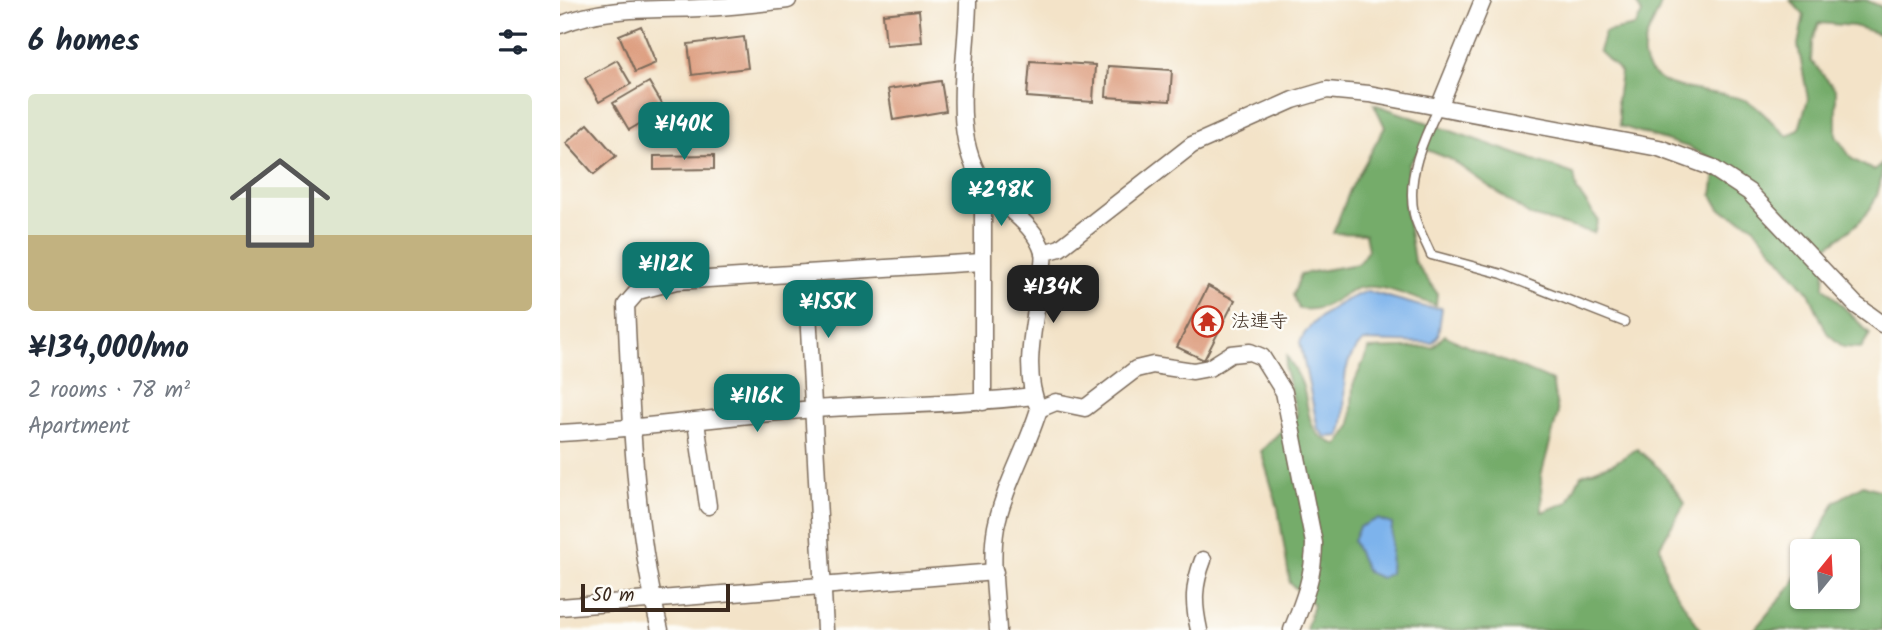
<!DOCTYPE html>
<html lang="en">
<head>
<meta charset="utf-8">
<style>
  :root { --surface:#fff; --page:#f2f2f3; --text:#1f2937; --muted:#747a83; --accent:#0f766e }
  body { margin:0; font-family:Kalam,"Klee One",sans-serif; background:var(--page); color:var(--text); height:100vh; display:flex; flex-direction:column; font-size:26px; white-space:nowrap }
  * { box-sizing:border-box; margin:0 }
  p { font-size:23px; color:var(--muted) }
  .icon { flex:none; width:38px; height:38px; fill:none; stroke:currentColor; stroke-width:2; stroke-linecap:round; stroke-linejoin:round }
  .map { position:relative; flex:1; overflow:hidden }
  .panel { display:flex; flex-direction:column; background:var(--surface); width:560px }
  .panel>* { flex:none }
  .needle { width:46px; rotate:18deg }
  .controls { position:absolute; left:1230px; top:539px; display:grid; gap:14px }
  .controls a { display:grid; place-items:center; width:70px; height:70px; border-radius:7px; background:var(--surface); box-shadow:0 2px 5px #0004; font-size:35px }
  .scale { position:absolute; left:21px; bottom:18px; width:149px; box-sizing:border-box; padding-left:7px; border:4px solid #3b2a1e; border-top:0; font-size:19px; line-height:24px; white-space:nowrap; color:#3b2a1e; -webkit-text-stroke:5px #fdfcf7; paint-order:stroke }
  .price { position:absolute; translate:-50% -60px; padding:0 16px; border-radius:14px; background:var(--accent); color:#fff; font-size:23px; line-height:46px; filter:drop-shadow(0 2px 4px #0008) }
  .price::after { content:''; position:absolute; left:50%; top:42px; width:21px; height:16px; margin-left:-10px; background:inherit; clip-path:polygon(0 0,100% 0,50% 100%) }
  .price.active { background:#222; color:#fff }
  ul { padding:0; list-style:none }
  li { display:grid; align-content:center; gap:14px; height:371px; padding:0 28px }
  li span { display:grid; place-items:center; height:217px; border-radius:7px; color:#555 }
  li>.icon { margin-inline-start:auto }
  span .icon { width:126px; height:126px; fill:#fffc; stroke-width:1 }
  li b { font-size:30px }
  h2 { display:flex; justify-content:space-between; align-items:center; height:84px; padding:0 28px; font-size:30px }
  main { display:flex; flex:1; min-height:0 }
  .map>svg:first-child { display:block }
  .forest { fill:#75ac6a; stroke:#586b44; stroke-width:2 }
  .water { fill:#7db3ec; stroke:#5c6e85; stroke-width:2 }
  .building { fill:#dc9a7a }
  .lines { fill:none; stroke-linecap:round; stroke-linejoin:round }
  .service-casing { stroke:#7b6b5a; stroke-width:11 }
  .minor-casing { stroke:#7b6b5a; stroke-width:19 }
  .service { stroke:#fff; stroke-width:8 }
  .minor { stroke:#fff; stroke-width:16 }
  .labels { text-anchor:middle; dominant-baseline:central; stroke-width:5; stroke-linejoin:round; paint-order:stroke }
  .poi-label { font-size:19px; fill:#3b2a1e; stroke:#fdfcf7; text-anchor:start }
</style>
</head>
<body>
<main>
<section class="panel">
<h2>6 homes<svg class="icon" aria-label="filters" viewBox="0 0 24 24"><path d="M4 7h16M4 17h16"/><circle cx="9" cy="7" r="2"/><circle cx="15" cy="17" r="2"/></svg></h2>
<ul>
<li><span style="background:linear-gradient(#dfe7d0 65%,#c2b280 0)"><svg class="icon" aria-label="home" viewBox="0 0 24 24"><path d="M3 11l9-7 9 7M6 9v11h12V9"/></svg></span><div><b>¥134,000/mo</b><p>2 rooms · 78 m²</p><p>Apartment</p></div></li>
</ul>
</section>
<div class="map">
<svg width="1322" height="630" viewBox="0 0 1322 630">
  <rect width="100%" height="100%" fill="#fdfcf7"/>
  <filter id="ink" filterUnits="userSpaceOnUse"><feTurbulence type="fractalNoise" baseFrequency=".0143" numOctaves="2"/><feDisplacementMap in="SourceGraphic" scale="14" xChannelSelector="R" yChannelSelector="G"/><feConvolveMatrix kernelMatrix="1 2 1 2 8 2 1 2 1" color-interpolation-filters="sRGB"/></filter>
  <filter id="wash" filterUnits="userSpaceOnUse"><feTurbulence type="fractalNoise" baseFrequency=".00686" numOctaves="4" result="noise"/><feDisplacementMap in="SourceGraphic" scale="28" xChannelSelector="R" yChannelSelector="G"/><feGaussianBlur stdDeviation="1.57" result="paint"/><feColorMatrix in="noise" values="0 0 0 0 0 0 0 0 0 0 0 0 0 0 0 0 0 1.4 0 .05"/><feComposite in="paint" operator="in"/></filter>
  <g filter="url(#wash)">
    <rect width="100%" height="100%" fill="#f3e3c8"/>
    <g class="forest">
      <path d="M1075 0H1102C1098 19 1082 35 1084 56 1087 96 1161 88 1187 101 1201 108 1214 126 1228 136L1239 129 1248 99 1238 45 1244 15 1230 0H1306L1322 7V35L1294 26 1259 23 1252 42 1251 61 1276 90V136L1292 159 1314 171 1322 164C1322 207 1300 225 1266 247L1264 287 1310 334 1301 348 1283 347 1267 333 1249 293 1191 224 1160 209 1152 195 1157 161 1128 147 1060 126 1057 100 1061 72 1039 51 1045 32 1075 26 1082 14Z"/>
      <path d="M814 104 1014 174 1017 190 1038 220 1034 233 971 216 890 159 862 148 849 164 845 205 854 261 877 293 876 305C854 300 829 285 806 287 780 288 775 313 739 309L733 295 741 274 798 264 808 250 805 234 773 233 790 190 825 127Z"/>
      <path d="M885 335C919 355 957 364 992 381L998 413 981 476 982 512 1008 502 1021 475 1054 463 1077 449 1100 469 1125 503 1100 546 1107 579 1141 630H746L753 604 730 583 718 508 701 451 737 415 725 369 727 356C732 366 740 376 743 387 751 415 745 435 778 445L791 426 793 385 809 349 873 347Z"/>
      <polygon points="1303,485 1322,491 1322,630 1194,630 1232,585 1242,565 1242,597 1288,597 1288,551 1250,551 1275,502"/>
    </g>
    <g class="water">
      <path d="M807 291 864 307 882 308 878 336 872 343 803 341C772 372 792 399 780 436L766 437 758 429 740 342C750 318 783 300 807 291Z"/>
      <polygon points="817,519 832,524 830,573 821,578 807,572 793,541 799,527"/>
    </g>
    <g id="blocks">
      <g class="building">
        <polygon points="359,10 362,42 326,45 323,14"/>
        <polygon points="81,26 96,63 75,72 59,35"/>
        <polygon points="184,37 188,68 132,75 128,44"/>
        <polygon points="57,60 71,84 39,102 25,78"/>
        <polygon points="470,61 535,65 533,102 467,97"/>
        <polygon points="548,66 612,70 610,101 546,97"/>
        <polygon points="381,81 386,111 333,120 328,89"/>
        <polygon points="89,82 105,109 69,130 53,103"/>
        <polygon points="28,124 56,156 34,174 6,143"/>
        <polygon points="154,155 154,169 94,170 94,156"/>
        <polygon points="648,286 675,300 644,360 617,347"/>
      </g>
    </g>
  </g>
  <g filter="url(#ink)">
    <use href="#blocks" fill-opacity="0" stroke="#7b6b5a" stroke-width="2"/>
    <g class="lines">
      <defs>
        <path id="service" d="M879 107C863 139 846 177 854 214 857 228 866 242 871 255L942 274 1064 322"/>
        <g id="minor">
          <path d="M408 0C408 58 387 138 427 188 445 209 474 223 483 252 485 260 481 274 480 283 475 324 461 371 479 409 467 449 444 486 436 527 430 560 436 597 438 630"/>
          <path d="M0 25C44 6 93 10 140 8 169 7 199 3 228 0"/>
          <polyline points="879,107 923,0"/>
          <polyline points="483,253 500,248 632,145 733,100 767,90 809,94 1099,148 1151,167 1189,192 1296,305 1322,324"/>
          <polyline points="246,273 265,630"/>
          <polyline points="423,402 423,197 427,187"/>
          <path d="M479 409 496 402 525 408 576 369 593 365 633 371 649 368 671 354 690 352 702 357 724 392 754 543C754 575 744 600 732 630"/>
          <polyline points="136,422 148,506"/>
          <path d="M0 433C85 429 170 415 255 409 328 404 400 405 473 396"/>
          <polyline points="0,607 435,572"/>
          <path d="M100 630C74 525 71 413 66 305L78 291 116 281 422 262"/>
          <path d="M639 630C633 603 633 586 643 560"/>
        </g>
      </defs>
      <use href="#service" class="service-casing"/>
      <use href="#minor" class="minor-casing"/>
      <use href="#service" class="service"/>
      <use href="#minor" class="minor"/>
    </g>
  </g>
  <defs>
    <symbol id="temple-ring" viewBox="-11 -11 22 22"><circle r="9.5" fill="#fdfcf7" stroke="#c8321e" stroke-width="1.5"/><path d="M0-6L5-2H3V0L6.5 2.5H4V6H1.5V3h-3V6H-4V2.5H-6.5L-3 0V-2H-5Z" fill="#c8321e"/></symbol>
  </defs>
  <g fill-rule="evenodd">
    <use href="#temple-ring" x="630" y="304" width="35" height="35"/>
  </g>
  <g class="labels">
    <g class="poi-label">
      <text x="671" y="322">法連寺</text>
    </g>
  </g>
</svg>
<div class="controls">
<a><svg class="needle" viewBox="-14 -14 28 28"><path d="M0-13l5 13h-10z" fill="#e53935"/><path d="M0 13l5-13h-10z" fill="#747a83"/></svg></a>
</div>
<div class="scale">50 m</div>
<b class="price" style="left:124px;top:162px">¥140K</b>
<b class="price" style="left:441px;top:228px">¥298K</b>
<b class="price" style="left:106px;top:302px">¥112K</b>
<b class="price active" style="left:493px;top:325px">¥134K</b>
<b class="price" style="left:268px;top:340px">¥155K</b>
<b class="price" style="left:197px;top:434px">¥116K</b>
</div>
</main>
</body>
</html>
